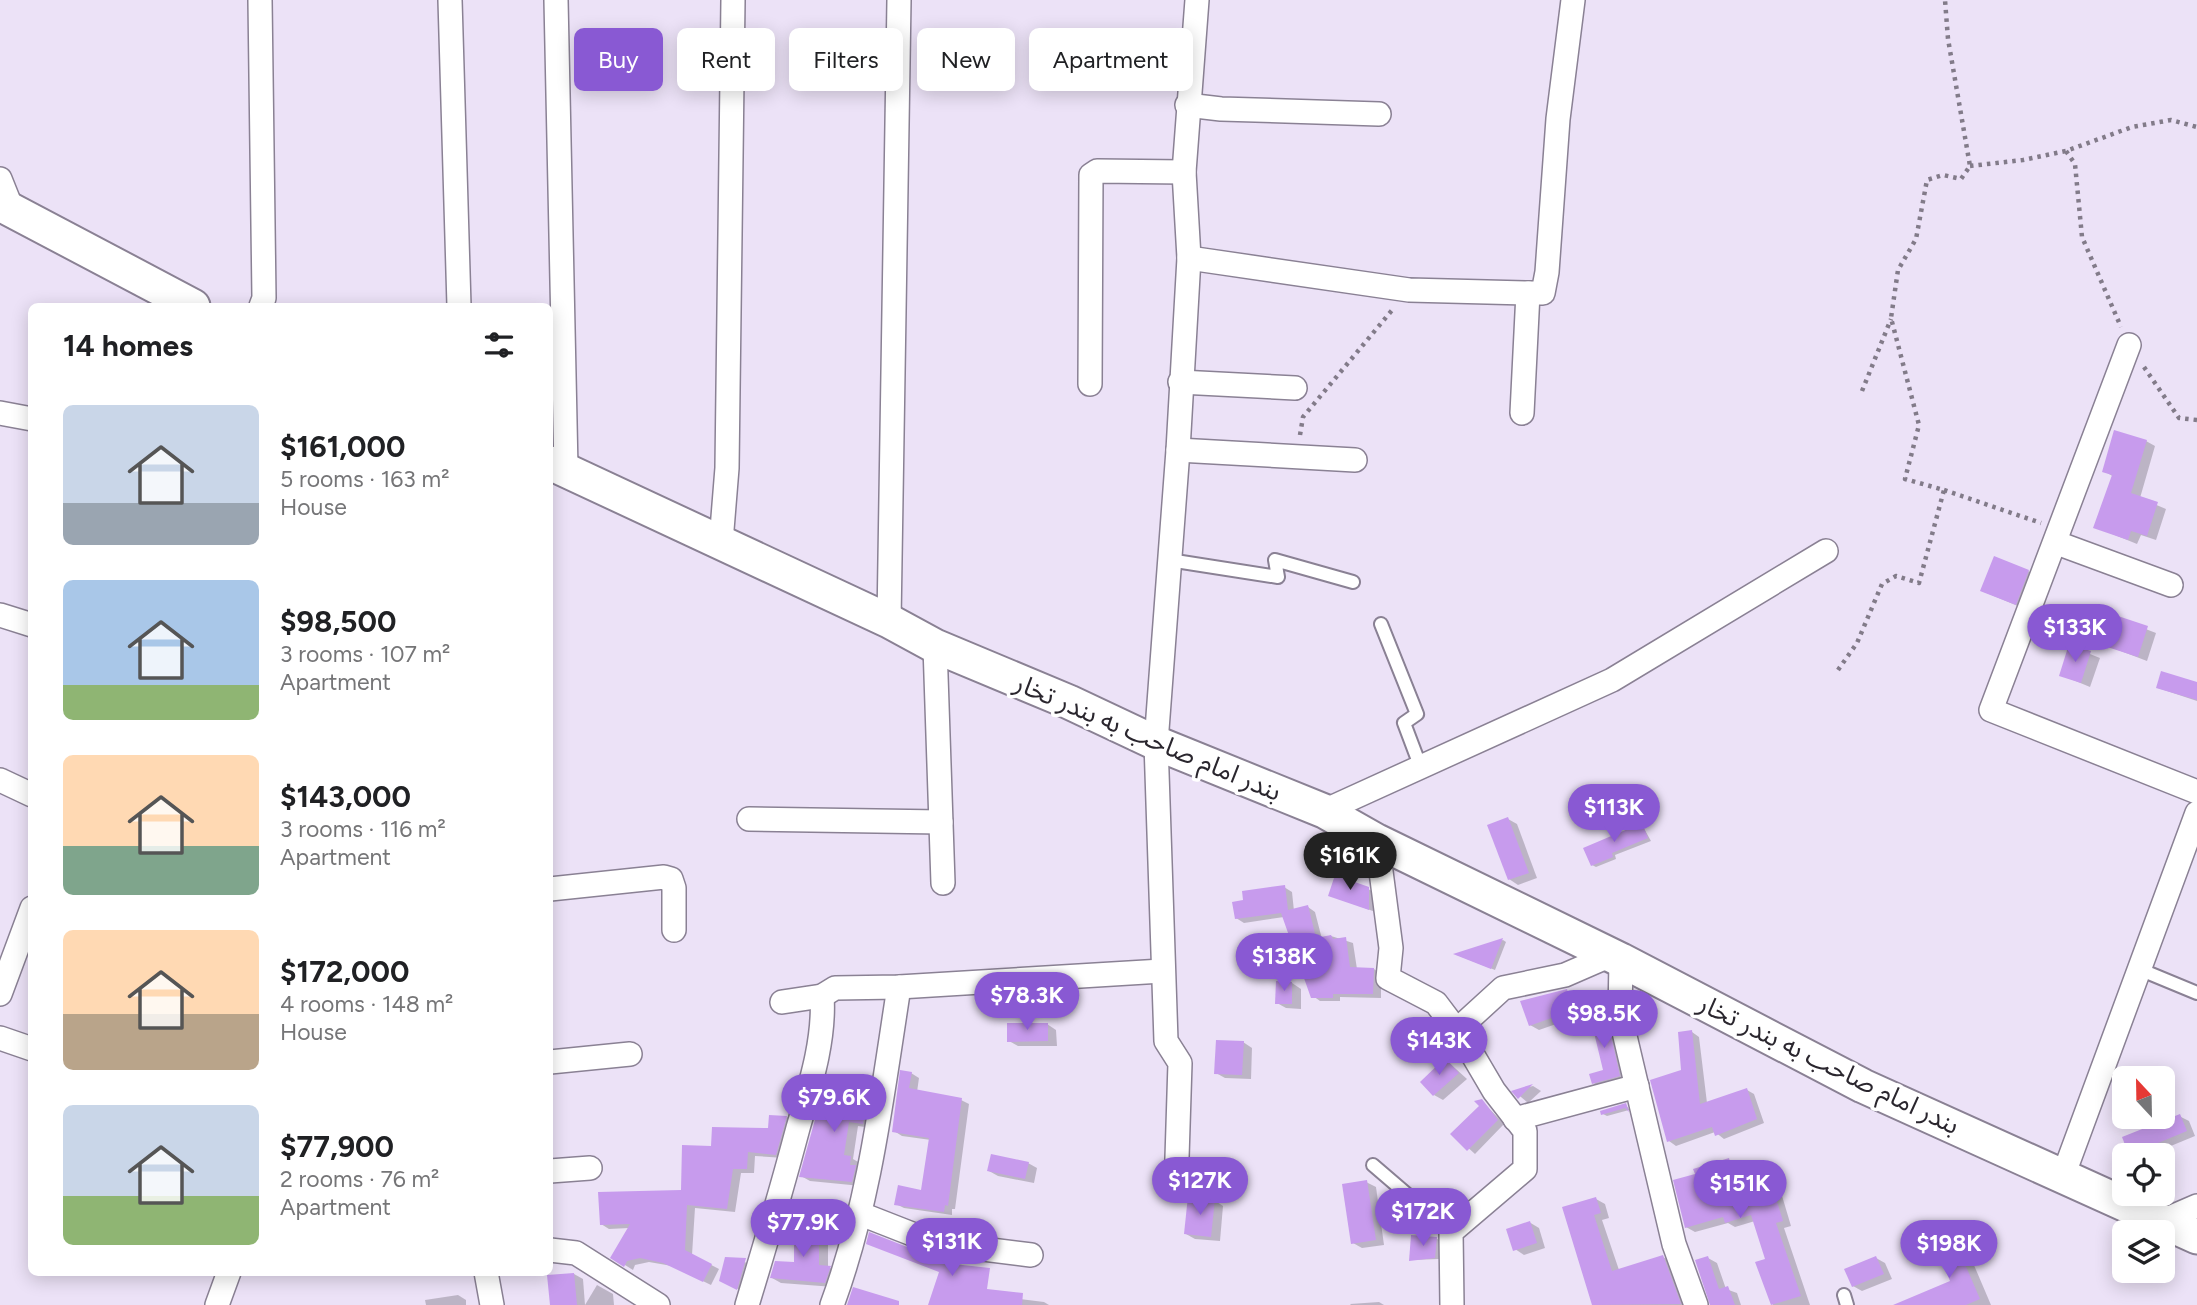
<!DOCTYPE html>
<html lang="en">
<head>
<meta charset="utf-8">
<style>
  :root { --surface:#fff; --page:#f2f2f2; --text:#202124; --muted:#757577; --accent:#8959d3 }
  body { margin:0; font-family:Figtree,"Noto Sans Arabic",sans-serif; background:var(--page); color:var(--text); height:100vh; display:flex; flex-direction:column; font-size:26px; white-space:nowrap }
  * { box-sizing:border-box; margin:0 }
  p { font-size:23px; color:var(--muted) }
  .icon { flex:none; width:38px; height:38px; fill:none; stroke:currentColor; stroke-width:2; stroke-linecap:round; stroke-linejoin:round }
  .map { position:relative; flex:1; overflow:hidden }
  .sheet { position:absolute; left:28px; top:303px; width:525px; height:973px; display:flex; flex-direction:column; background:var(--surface); border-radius:10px; box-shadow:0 4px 18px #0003 }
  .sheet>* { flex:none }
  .hud { position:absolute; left:574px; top:28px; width:665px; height:63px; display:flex; gap:14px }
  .needle { width:46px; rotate:338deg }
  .fabs { position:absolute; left:2112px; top:1066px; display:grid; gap:14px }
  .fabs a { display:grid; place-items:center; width:63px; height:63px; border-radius:10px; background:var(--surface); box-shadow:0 4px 18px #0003; font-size:35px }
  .price { position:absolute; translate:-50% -60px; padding:0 16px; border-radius:24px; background:var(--accent); color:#fff; font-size:23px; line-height:46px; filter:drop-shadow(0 2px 4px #0008) }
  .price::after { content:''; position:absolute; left:50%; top:42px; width:21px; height:16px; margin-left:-10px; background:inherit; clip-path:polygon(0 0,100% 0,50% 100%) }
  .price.on { background:#222; color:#fff }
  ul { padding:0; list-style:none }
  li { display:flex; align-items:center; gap:21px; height:175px; padding:0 35px }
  li span { display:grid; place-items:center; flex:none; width:196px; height:140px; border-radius:10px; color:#555 }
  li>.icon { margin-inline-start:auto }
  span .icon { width:84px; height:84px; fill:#fffc; stroke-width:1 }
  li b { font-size:30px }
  h2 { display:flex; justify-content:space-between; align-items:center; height:84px; padding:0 35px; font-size:30px }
  .chip { padding:0 24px; border-radius:10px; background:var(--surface); box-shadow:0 4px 18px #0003; font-size:24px; line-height:63px }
  .chip.on { background:var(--accent); color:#fff }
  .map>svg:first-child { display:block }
  .shadow { fill:#0003 }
  .building { fill:#c79bed }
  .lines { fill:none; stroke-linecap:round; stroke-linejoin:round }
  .lane-casing { stroke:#8a8194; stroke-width:16 }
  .street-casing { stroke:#8a8194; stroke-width:26 }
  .secondary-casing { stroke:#8a8194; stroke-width:37 }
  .path { stroke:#827b89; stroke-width:4.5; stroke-dasharray:3.5 5; stroke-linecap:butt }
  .lane { stroke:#fff; stroke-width:12 }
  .street { stroke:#fff; stroke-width:23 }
  .secondary { stroke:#fff; stroke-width:33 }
  .labels { text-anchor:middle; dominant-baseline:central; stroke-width:7; stroke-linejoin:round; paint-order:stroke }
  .street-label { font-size:26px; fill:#2a262e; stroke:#fff }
</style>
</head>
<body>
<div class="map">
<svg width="2197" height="1305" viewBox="0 0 2197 1305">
  <rect width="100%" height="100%" fill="#ece2f7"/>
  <g class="shadow">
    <polygon points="2146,441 2155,446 2140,498 2166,509 2156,540 2141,535 2137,544 2095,527 2114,477 2104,471"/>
    <polygon points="2028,571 2037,577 2025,609 1982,591"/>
    <polygon points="2107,614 2156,633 2147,661 2097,642"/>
    <polygon points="2070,646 2100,658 2090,687 2061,675"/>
    <polygon points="2197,683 2197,701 2158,688"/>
    <polygon points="1508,819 1517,824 1537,878 1518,885 1509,879"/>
    <polygon points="1642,825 1651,841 1615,855 1616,859 1596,867 1592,865"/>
    <polygon points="1284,887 1292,892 1294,911 1308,907 1315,912 1322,939 1331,936 1353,943 1357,969 1374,969 1381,974 1381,998 1340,997 1340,1001 1320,1001 1313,996 1284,917 1244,923 1236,918"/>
    <polygon points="1368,889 1378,894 1378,913 1330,895"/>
    <polygon points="1503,940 1506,942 1495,970 1457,955"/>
    <polygon points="1292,983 1301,989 1301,1009 1286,1008 1277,1003"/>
    <polygon points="1567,991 1576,996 1582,1015 1539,1030 1530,1025"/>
    <polygon points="1606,1014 1612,1018 1626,1079 1600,1086 1593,1083 1605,1071"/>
    <polygon points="1047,1024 1056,1030 1057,1046 1018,1046 1009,1041"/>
    <polygon points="1692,1032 1699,1037 1707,1103 1747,1090 1754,1094 1764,1123 1724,1139 1715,1132 1676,1146 1669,1141"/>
    <polygon points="1243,1042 1252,1048 1251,1079 1225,1078 1216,1073"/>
    <polygon points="1446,1060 1467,1079 1443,1100 1434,1095"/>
    <polygon points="911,1073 919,1078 917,1092 961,1100 969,1104 955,1209 952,1209 952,1215 904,1208 896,1204 923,1192 931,1140 902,1136 894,1131"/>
    <polygon points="1533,1086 1541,1091 1528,1103 1514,1091"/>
    <polygon points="868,1093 877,1098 872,1128 858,1126 853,1159 860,1163 861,1186 810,1181 801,1176"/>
    <polygon points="1482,1101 1504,1124 1475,1154 1453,1134 1481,1106"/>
    <polygon points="1626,1105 1631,1112 1629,1110 1607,1116 1603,1114"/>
    <polygon points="2179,1116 2189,1121 2195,1136 2149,1155 2131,1153"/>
    <polygon points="787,1117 794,1122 784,1158 755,1156 754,1173 741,1173 735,1212 695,1208 692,1255 719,1269 711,1285 672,1266 649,1262 635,1265 633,1270 612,1257 629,1228 609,1229 601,1224 682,1192 713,1148 770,1130"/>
    <polygon points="1728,1160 1737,1165 1745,1192 1771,1184 1780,1189 1791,1226 1784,1228 1810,1305 1773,1305 1758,1264 1767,1260 1755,1221 1735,1227 1728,1223 1695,1232 1686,1227 1697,1175"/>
    <polygon points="1028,1163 1037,1168 1034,1183 998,1176 989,1171"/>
    <polygon points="1366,1182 1376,1187 1384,1245 1362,1248 1353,1243"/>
    <polygon points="1596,1199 1605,1204 1609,1218 1602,1220 1619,1270 1663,1257 1672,1262 1687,1305 1594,1305 1564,1208"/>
    <polygon points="1214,1200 1223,1206 1220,1241 1195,1239 1186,1234"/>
    <polygon points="1529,1222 1539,1228 1545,1248 1524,1255 1515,1249"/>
    <polygon points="819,1229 828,1234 828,1267 839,1272 834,1287 781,1283 772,1278 796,1264"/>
    <polygon points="1952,1236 1965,1244 1991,1305 1924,1305 1953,1282"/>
    <polygon points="1436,1238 1440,1241 1439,1259 1411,1260"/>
    <polygon points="727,1258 752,1264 744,1292 728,1284"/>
    <polygon points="1708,1258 1717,1263 1726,1289 1737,1293 1741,1305 1710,1305"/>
    <polygon points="1876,1258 1885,1263 1892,1279 1862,1291 1853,1286"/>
    <polygon points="574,1274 583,1279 585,1305 551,1305"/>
    <polygon points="597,1285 613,1294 614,1305 585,1305"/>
    <polygon points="458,1295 466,1300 466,1305 426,1305 425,1300"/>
    <polygon points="1011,1298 1044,1302 1049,1305 976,1305"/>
    <polygon points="1379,1302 1384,1305 1351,1305 1350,1304"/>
  </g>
  <g class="building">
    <polygon points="2114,430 2147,440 2131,493 2158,502 2147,536 2131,531 2128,540 2093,528 2112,475 2102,472"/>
    <polygon points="1994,556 2029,570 2016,605 1980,591"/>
    <polygon points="2106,612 2148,626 2138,657 2095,643"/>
    <polygon points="2069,644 2091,651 2081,683 2059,676"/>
    <polygon points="2161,671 2197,682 2197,700 2156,688"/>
    <polygon points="1508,817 1529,873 1508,880 1487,825"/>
    <polygon points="1642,823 1648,838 1612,853 1613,857 1591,866 1583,848"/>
    <polygon points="1335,875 1369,887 1369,910 1328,896"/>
    <polygon points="1285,885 1288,910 1308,905 1316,938 1331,935 1333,939 1346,937 1350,967 1374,968 1373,994 1333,994 1333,998 1311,998 1281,913 1235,919 1232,902 1243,900 1242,891"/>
    <polygon points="1503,938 1491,969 1453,954"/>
    <polygon points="1276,981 1292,982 1292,1004 1275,1004"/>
    <polygon points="1567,989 1574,1010 1529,1026 1520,1001"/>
    <polygon points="1606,1013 1620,1076 1592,1084 1589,1074 1603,1070 1590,1016"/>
    <polygon points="1007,1023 1048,1023 1048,1041 1007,1042"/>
    <polygon points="1692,1030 1700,1104 1747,1088 1757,1119 1715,1136 1712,1127 1667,1142 1650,1080 1681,1070 1678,1032"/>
    <polygon points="1216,1040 1244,1041 1242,1075 1214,1074"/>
    <polygon points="1445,1058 1459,1073 1433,1096 1420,1082"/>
    <polygon points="900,1070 912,1072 909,1088 962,1098 948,1206 945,1205 944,1212 894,1205 898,1185 921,1190 929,1138 892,1132"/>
    <polygon points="825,1084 869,1091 863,1124 849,1122 844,1155 851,1156 850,1165 856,1165 852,1182 799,1177"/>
    <polygon points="1533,1084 1518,1099 1511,1091"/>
    <polygon points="1482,1099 1498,1120 1467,1151 1450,1134 1479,1106 1474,1101"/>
    <polygon points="1626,1103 1629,1112 1625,1108 1601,1115 1600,1111"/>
    <polygon points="2180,1114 2187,1131 2129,1155 2122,1137"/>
    <polygon points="769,1115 787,1116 776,1155 748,1152 747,1169 733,1169 727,1209 687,1205 685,1250 712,1264 703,1282 663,1263 640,1258 627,1261 624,1267 610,1258 630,1224 600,1225 598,1192 681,1190 682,1145 711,1146 712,1127 768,1128"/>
    <polygon points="991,1154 1029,1162 1025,1179 987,1171"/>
    <polygon points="1729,1158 1738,1192 1771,1182 1783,1221 1776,1223 1801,1296 1771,1305 1755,1262 1765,1259 1751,1215 1725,1223 1723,1217 1685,1228 1673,1180 1695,1174 1693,1169"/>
    <polygon points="1367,1180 1376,1240 1351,1244 1342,1184"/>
    <polygon points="1188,1196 1215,1199 1211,1237 1184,1234"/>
    <polygon points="1596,1197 1601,1213 1594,1215 1612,1271 1663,1255 1681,1304 1592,1305 1562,1207"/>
    <polygon points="1530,1221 1537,1243 1513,1251 1506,1229"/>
    <polygon points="794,1227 819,1227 819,1265 831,1266 825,1283 770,1278 775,1261 794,1262"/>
    <polygon points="869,1232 930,1256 945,1258 944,1263 990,1268 987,1289 1023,1293 1022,1305 928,1305 939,1272 866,1244"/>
    <polygon points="1952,1234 1980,1299 1966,1305 1893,1305 1950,1281 1933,1242"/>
    <polygon points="1411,1235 1437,1237 1435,1258 1409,1261"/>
    <polygon points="1708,1256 1719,1289 1728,1286 1735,1305 1710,1305 1695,1260"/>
    <polygon points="1876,1256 1884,1274 1852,1287 1844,1269"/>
    <polygon points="725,1257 746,1258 737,1290 719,1281"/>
    <polygon points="574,1273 577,1305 550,1305 547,1275"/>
    <polygon points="853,1287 899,1301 899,1305 847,1305"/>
  </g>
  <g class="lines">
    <defs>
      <g id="lane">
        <polyline points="1169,560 1278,577 1275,560 1353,582"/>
        <polyline points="1381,624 1417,714 1404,723 1421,768"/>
        <polyline points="2139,969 2197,993"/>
        <polyline points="1373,1165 1451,1232"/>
        <polyline points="1844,1295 1847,1305"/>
      </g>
      <g id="street">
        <polyline points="260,0 264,298 261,306"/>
        <polyline points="450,0 459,306"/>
        <polyline points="556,0 566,469"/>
        <polyline points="1187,105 1221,109 1379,114"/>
        <polyline points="0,179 12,209"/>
        <polyline points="1189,258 1409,290 1528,293 1522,413"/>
        <polyline points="1528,293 1543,293 1547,272 1558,119 1573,0"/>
        <polyline points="2129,345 1991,710 2197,792"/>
        <polyline points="1180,382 1295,388"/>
        <polyline points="1090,384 1091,175 1097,171 1184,172"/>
        <polyline points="0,413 32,419"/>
        <polyline points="1178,450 1355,460"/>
        <polyline points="721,542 727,468 733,0"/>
        <polyline points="2057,543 2171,585"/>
        <polyline points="0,615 32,625"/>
        <polyline points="889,621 899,0"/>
        <polyline points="935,646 943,883"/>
        <polyline points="0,780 32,795"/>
        <polyline points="1324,811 1612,680 1826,551"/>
        <polyline points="749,819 941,822"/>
        <polyline points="1377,841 1391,948 1388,978 1436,1003 1464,1040 1494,1091 1525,1131 1525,1169 1451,1232 1452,1305"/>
        <polyline points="550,889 664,877 671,879 674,888 674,930"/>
        <polyline points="1621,960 1620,1015 1674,1244 1696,1305"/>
        <polyline points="0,994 32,908"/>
        <polyline points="782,1002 822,996 835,988 899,987 1162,971"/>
        <polyline points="1457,1030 1503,988 1565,975 1611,955"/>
        <polyline points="0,1038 32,1049"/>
        <polyline points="550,1062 630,1054"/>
        <polyline points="1515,1119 1637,1086"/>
        <polyline points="550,1171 590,1168"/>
        <polyline points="2063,1176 2197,813"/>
        <polyline points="1176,1189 1180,1063 1166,1041 1156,743 1178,450 1189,258 1184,172 1197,0"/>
        <polyline points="861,1214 935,1243 1031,1255"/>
        <polyline points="2160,1222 2197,1206"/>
        <polyline points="550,1250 576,1253 658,1305"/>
        <polyline points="486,1272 492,1305"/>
        <polyline points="217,1305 229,1272"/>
        <path d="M747 1305C765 1246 782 1188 798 1128 810 1086 825 1040 822 996"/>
        <path d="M832 1305C870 1202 882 1095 899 987"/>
      </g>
      <g id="secondary">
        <polyline points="0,204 193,306"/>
        <polyline points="550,463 889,621 935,646 1069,702 1156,743 1324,811 1377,841 1621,960 1863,1086 2197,1237"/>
      </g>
    </defs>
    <use href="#lane" class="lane-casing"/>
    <use href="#street" class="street-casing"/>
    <use href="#secondary" class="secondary-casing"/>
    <g class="path">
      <polyline points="2066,151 2075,164 2082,237 2121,327"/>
      <polyline points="1970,166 2023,160 2066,151 2132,127 2171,120 2197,127"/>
      <polyline points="2144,367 2179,418 2197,420"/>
      <polyline points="1862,391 1891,319"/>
      <polyline points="1300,435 1303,417 1393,309"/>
      <polyline points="1944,490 2041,523"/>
      <polyline points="1838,670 1857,643 1882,584 1896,576 1919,583 1944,490 1905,479 1919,425 1891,318 1898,270 1916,239 1927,180 1943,175 1961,179 1970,166 1948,39 1945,0"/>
    </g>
    <use href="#lane" class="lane"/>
    <use href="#street" class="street"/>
    <use href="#secondary" class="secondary"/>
  </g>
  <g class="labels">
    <g class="street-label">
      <text transform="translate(1148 737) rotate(23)">بندر امام صاحب به بندر تخار</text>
      <text transform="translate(1829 1064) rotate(26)">بندر امام صاحب به بندر تخار</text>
    </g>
  </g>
</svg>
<div class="fabs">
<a><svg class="needle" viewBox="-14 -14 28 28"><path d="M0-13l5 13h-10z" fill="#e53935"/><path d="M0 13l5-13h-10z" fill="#757577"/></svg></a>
<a><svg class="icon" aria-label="locate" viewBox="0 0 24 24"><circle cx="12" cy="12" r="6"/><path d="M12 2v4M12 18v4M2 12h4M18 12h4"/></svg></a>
<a><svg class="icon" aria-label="layers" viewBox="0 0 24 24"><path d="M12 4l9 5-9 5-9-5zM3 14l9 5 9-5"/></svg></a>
</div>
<b class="price" style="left:2075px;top:664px">$133K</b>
<b class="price" style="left:1614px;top:844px">$113K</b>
<b class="price on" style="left:1350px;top:892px">$161K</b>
<b class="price" style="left:1284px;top:993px">$138K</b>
<b class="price" style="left:1027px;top:1032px">$78.3K</b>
<b class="price" style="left:1604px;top:1050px">$98.5K</b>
<b class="price" style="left:1439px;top:1077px">$143K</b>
<b class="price" style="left:834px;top:1134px">$79.6K</b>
<b class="price" style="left:1200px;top:1217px">$127K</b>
<b class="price" style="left:1740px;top:1220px">$151K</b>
<b class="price" style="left:1423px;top:1248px">$172K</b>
<b class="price" style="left:803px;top:1259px">$77.9K</b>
<b class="price" style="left:952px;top:1278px">$131K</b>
<b class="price" style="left:1949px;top:1280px">$198K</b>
<div class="hud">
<a class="chip on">Buy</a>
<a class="chip">Rent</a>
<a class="chip">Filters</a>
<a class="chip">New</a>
<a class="chip">Apartment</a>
</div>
<section class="sheet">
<h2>14 homes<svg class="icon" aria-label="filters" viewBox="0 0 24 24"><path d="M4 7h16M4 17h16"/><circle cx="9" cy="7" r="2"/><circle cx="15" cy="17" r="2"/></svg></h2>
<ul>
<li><span style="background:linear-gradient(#c9d6e8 70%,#9aa5b1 0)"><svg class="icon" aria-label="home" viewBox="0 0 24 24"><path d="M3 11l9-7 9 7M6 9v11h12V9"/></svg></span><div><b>$161,000</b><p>5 rooms · 163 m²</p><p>House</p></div></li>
<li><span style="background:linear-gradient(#a9c7e8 75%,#8fb573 0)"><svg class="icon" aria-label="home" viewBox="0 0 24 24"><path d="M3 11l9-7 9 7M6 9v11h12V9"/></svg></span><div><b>$98,500</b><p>3 rooms · 107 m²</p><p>Apartment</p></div></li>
<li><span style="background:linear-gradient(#ffd9b3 65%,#7fa58c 0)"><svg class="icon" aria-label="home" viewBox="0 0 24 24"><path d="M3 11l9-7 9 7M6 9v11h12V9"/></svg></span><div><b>$143,000</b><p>3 rooms · 116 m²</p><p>Apartment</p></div></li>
<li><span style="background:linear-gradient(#ffd9b3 60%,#b9a48a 0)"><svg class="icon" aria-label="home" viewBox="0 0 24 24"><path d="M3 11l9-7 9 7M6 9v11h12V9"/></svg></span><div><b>$172,000</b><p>4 rooms · 148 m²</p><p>House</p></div></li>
<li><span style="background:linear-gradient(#c9d6e8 65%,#8fb573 0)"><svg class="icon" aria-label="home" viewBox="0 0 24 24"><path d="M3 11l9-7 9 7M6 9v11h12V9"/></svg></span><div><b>$77,900</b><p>2 rooms · 76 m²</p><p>Apartment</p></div></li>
</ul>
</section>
</div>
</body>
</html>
